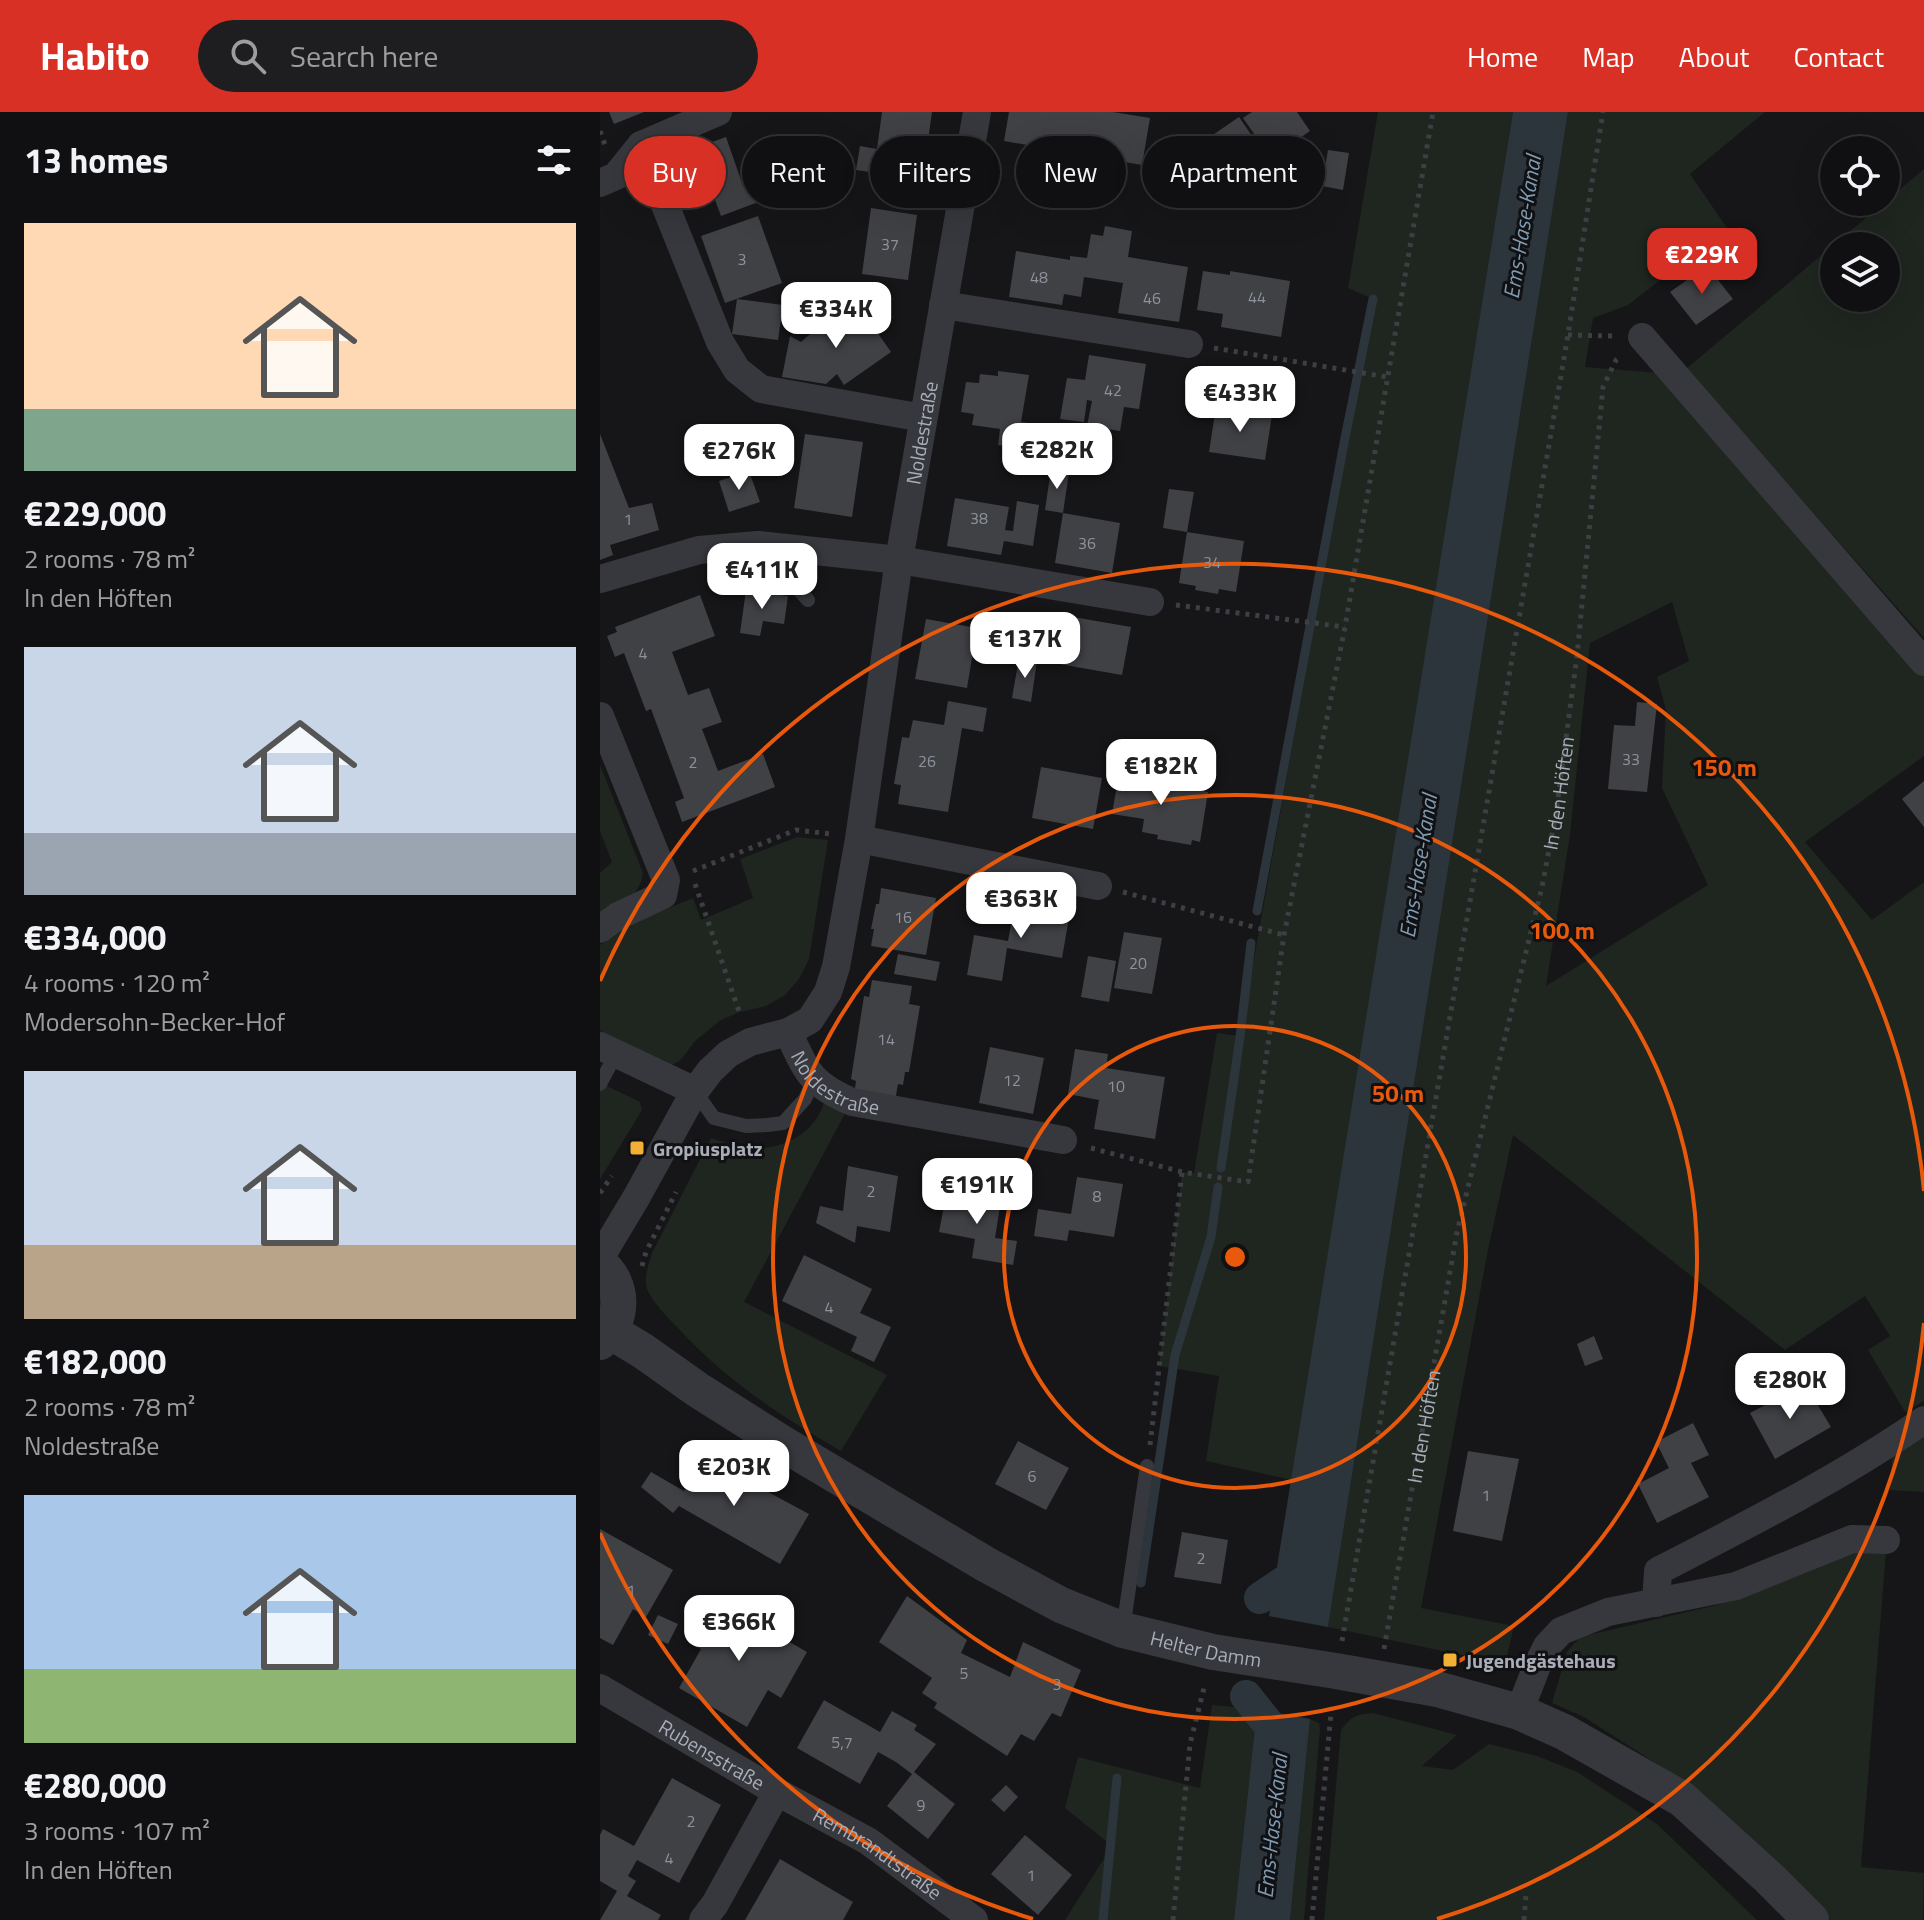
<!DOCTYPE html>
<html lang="en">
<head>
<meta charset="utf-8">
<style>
  :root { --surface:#101012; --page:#1e1e20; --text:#f1f3f6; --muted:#9c9d9f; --line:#303032; --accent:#d93025 }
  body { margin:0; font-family:"Titillium Web",sans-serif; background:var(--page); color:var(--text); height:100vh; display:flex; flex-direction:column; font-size:30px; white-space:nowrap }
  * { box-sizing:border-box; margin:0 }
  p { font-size:26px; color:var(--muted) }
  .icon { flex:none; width:44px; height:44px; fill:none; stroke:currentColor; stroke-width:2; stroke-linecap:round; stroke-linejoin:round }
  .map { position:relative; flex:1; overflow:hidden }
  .side { display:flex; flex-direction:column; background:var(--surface); width:600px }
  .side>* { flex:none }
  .top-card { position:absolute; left:24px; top:24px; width:760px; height:72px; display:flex; gap:16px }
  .tools { position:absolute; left:1220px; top:24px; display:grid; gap:16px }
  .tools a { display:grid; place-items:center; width:80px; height:80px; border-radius:50%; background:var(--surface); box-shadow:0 8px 32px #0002,0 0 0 2px var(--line); font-size:40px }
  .price { position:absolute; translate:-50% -68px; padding:0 18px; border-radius:16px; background:#fff; color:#222; font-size:26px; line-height:52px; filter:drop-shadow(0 2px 4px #0008) }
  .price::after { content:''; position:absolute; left:50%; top:48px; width:24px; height:18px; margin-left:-12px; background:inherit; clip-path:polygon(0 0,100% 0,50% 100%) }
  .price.active { background:var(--accent); color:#fff }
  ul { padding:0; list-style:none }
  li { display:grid; align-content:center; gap:16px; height:424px; padding:0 24px }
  li span { display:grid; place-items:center; height:248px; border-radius:0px; color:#555 }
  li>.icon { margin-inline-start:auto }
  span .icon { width:144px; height:144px; fill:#fffc; stroke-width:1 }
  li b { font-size:34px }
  h2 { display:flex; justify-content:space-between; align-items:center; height:96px; padding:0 24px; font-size:34px }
  .pill { padding:0 28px; border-radius:36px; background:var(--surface); box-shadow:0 8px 32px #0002,0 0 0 2px var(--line); font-size:28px; line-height:72px }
  .pill.active { background:var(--accent); color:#fff }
  header { display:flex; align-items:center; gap:48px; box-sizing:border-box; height:112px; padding:0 40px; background:var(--accent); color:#fff }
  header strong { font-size:38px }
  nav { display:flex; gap:44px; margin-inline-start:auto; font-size:28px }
  .search { width:560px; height:72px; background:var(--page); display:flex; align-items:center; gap:20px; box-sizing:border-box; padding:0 28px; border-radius:44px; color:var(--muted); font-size:30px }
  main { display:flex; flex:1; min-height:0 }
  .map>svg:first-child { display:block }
  .green { fill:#1e261f; fill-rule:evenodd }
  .water { fill:#2c353c }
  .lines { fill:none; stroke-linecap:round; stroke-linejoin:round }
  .stream { stroke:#2c353c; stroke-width:9 }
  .canal { stroke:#2c353c; stroke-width:32 }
  .building { fill:#404145 }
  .path { stroke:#3d3f44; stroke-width:5; stroke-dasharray:4 6; stroke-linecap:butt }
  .service { stroke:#37383d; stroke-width:14 }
  .minor { stroke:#37383d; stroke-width:28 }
  .tertiary { stroke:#37383d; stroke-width:36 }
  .ring { fill:none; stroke:#e8590c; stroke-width:4 }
  .poi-dot { fill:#f2b134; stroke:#111113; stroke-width:3 }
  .labels { text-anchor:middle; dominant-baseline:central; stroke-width:6; stroke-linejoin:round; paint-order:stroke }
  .number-label { font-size:16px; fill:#8e929b }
  .street-label { font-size:20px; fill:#a8adb8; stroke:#111113 }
  .poi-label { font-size:20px; font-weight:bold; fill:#a8adb8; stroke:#111113; text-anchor:start }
  .water-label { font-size:22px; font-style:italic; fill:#7f9bb3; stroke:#111113 }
  .centre { fill:#e8590c; stroke:#111113; stroke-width:4 }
  .ring-label { font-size:24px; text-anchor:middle; font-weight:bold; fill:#e8590c; stroke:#111113; stroke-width:6; stroke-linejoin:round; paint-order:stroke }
</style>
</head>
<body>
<header>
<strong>Habito</strong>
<div class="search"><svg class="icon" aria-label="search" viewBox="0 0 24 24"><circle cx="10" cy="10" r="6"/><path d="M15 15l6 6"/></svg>Search here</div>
<nav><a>Home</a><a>Map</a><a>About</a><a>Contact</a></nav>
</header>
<main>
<section class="side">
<h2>13 homes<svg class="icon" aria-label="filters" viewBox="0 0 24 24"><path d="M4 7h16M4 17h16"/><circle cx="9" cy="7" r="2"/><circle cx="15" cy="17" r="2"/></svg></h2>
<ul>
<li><span style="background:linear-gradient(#ffd9b3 75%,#7fa58c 0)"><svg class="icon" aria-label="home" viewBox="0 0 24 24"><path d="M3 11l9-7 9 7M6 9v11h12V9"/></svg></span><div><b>€229,000</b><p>2 rooms · 78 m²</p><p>In den Höften</p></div></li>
<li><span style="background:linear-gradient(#c9d6e8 75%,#9aa5b1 0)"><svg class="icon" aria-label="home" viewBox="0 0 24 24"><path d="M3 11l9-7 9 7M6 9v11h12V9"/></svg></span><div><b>€334,000</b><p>4 rooms · 120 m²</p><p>Modersohn-Becker-Hof</p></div></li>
<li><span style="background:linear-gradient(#c9d6e8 70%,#b9a48a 0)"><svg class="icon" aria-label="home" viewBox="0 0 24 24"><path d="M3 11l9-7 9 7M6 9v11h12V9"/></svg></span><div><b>€182,000</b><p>2 rooms · 78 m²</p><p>Noldestraße</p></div></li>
<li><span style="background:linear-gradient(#a9c7e8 70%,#8fb573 0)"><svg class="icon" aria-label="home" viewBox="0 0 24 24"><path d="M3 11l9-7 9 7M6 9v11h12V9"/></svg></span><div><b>€280,000</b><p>3 rooms · 107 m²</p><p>In den Höften</p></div></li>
</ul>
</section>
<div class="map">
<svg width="1324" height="1808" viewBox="0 0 1324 1808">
  <rect width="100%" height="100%" fill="#161618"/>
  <g class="green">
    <polygon points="778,0 913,0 692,1368 606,1349 619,1264 559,1254 582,1060 594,1061 617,921 640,924 773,187 748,176"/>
    <path d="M968 0H1165L1090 62 1127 116 1028 193 993 206 985 255 1060 261 1324 563V644L1205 730 1272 808 1324 770V1289L1305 1300 1268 1238 1290 1224 1265 1184 1185 1238 913 1023 888 1138 821 1496 914 1514 905 1552 728 1515ZM1072 490 1089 549 1057 565 1066 598 1062 676 1108 773 946 874 970 723 990 531Z"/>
    <path d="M1324 57V526L1086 257ZM1234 134H1286V186H1234Z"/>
    <path d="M0 653 43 761C40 785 19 793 0 804V761L12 750 0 719Z"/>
    <polygon points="197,725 228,728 209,847 199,867 185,883 166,894 140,900 121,908 95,929 80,949 71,953 0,919 0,833 40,808 93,786 101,808 153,786 140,747"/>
    <polygon points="3,972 40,990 42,998 0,1067 0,979"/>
    <path d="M225 987 248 996 144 1190 287 1263 241 1339C182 1305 124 1267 78 1216 67 1205 53 1191 47 1177 43 1166 49 1151 52 1141L111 1026C121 1029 131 1033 142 1035 178 1041 216 1024 225 987Z"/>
    <polygon points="1324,1324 1324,1380 1290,1378 1292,1343"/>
    <polygon points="1259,1437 1286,1439 1261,1755 1324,1761 1323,1808 1230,1808 1184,1757 1088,1672 984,1605 952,1591 967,1540 980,1525 1117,1493"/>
    <polygon points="612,1593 657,1597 634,1808 465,1808 512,1734 465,1696 478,1645 600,1676"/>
    <path d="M773 1601 857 1623 822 1654 853 1658 889 1632 937 1644 977 1660 1057 1712 1157 1808H724L741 1618C753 1603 755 1603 773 1601Z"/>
    <polygon points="710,1607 719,1611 720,1617 704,1808 690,1808"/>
  </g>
  <g class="water">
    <polygon points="913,0 968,0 728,1515 669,1504"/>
    <polygon points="657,1597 710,1607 690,1808 634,1808"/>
  </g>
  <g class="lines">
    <g class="stream">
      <polyline points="657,799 744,331 773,187"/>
      <polyline points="621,1056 640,925 651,831"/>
      <polyline points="541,1471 575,1243 611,1125 618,1075"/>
      <polyline points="503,1808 517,1666"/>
    </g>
    <g class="canal">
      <polyline points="660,1486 705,1456 705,1452"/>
      <polyline points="646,1584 681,1628 681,1632"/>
    </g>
  </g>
  <g class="building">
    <polygon points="9,0 44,0 14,12"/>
    <polygon points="282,0 332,0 326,43 308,41 304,65 256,58 260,34 277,37"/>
    <polygon points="409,0 513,0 550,6 542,53 404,29"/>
    <polygon points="652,0 697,0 710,19 671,46 643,6"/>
    <polygon points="639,5 667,46 611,84 595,61 600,57 588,40"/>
    <polygon points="126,25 143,74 154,70 161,89 121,104 114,85 79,97 62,48"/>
    <polygon points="728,38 749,41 743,78 722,74"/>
    <polygon points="271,96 317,103 308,168 262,162"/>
    <polygon points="158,104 182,171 125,191 101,124"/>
    <polygon points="505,114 532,119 528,145 588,155 579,210 518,201 523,171 484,165 481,185 464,182 462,193 409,185 416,139 470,148 470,144 487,146 491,122 503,124"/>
    <polygon points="1107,154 1133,187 1096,213 1070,180"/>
    <polygon points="603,159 630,163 630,159 690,169 681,225 621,215 623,202 597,198"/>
    <polygon points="137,187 183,193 178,228 132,222"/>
    <polygon points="256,190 291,240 244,273 237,262 226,272 182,265 190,224 201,230 209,223"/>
    <polygon points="489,243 546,252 539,297 524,295 520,319 487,314 492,289 487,288 484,310 460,307 467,266 485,268"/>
    <polygon points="398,259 429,263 421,310 442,313 438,340 398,333 400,317 372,313 374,302 361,300 366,270 379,271 380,262 398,264"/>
    <polygon points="616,295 672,303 665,348 609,340"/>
    <polygon points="0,322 29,396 52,391 59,418 10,433 13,443 0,448"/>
    <polygon points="205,322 263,330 252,405 194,396"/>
    <polygon points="451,357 469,360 463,401 445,398"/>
    <polygon points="149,359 160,390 129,400 119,369"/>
    <polygon points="569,377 594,380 587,420 563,416"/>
    <polygon points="355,386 409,395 405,418 413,419 417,389 439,393 433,434 404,429 401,443 347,434"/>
    <polygon points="463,401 520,411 512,461 455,451"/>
    <polygon points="587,420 644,429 636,480 619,477 618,482 595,478 596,474 579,471"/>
    <polygon points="146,478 188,484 184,512 163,509 160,524 140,521"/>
    <polygon points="100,483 115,524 72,540 88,583 109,576 122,610 102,617 118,659 163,642 175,675 82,710 75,690 84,686 51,597 46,599 24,541 15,545 7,524 17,520 15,515"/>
    <polygon points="450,501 531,515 522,563 442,549"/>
    <polygon points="326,507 377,516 367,576 315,567"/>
    <polygon points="419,546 437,549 431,590 412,586"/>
    <polygon points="348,589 387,596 383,620 362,616 348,700 298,692 301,673 294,672 302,625 309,626 313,608 344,613"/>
    <polygon points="1037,590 1057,592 1047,680 1008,677 1014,613 1035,614"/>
    <polygon points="533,652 552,656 550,670 608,680 600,730 592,728 591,733 557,727 558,723 542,720 544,707 512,702 519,661 531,663"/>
    <polygon points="441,655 502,666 493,717 432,706"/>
    <polygon points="1324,669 1324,715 1302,687"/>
    <polygon points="281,776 336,786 326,843 271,834 274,817 271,817 276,792 279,792"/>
    <polygon points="415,790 470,800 462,846 407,836 402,869 367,863 374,823 408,829"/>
    <polygon points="524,820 562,826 552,882 514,876"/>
    <polygon points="298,842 340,850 336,869 294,862"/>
    <polygon points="488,844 516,849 509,890 481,885"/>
    <polygon points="272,868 312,874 309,892 320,894 309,960 305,960 303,973 298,972 295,989 254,983 256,969 251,967 264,884 269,885"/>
    <polygon points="390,935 444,946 433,1002 379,991"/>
    <polygon points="475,937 508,942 506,956 565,965 555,1027 494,1017 499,988 468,982"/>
    <polygon points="248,1054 298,1064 290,1120 257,1114 255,1131 216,1111 220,1094 243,1099"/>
    <polygon points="477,1065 523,1072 514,1125 469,1118 467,1129 434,1124 438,1097 471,1102"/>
    <polygon points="347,1078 401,1088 395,1126 417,1129 413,1153 372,1146 375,1127 339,1120"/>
    <polygon points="204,1143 272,1177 260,1201 291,1215 274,1250 251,1239 257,1225 182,1189"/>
    <polygon points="994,1224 1003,1247 985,1254 977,1232"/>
    <polygon points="1205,1272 1231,1315 1175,1347 1150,1301"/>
    <polygon points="1093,1311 1109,1343 1091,1351 1109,1385 1057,1411 1038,1372 1069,1356 1056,1330"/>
    <polygon points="418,1329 469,1356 446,1398 395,1372"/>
    <polygon points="868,1339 919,1347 902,1429 853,1419"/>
    <polygon points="105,1346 209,1402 180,1452 79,1394 73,1401 41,1375 51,1360 84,1379"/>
    <polygon points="0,1417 73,1458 46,1505 33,1497 13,1533 0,1526"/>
    <polygon points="582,1420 628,1428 621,1472 574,1465"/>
    <polygon points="307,1484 367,1528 361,1541 410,1565 423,1530 481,1558 461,1605 452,1601 434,1629 421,1622 407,1644 334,1596 337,1591 322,1581 332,1566 279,1530"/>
    <polygon points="113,1486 207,1540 181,1586 168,1578 147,1615 79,1576 101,1537 88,1530"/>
    <polygon points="58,1503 78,1512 68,1532 48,1523"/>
    <polygon points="224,1588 280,1620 292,1599 317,1613 314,1618 336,1632 314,1660 355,1692 328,1727 287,1694 312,1662 296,1650 278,1640 260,1672 197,1636"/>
    <polygon points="72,1666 121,1693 79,1771 37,1748 28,1764 36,1769 27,1784 61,1803 58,1808 0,1808 17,1779 0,1769 0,1723 3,1717 34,1734"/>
    <polygon points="406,1673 418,1685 404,1700 391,1688"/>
    <polygon points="425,1723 472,1763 438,1803 391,1762"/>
    <polygon points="180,1747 253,1790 243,1808 145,1808"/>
  </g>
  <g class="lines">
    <g class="path">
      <polyline points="0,19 5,33"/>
      <polyline points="968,223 1015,224"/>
      <polyline points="614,236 787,265"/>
      <polyline points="576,493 745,515"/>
      <polyline points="93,759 196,718 231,722"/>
      <polyline points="95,772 140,902"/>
      <polyline points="523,780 684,823"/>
      <polyline points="491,1036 582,1060 648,1070 684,823 745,515 833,0"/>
      <polyline points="0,1081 12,1064"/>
      <polyline points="42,1154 46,1140 76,1080"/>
      <polyline points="550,1333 582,1060"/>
      <polyline points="742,1529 968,223 1003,0"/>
      <path id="s1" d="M784 1537 857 1120 942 775 956 701 977 544 1003 275 1016 248 1020 245"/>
      <polyline points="573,1808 590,1632 605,1572"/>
      <polyline points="712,1808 732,1590"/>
      <polyline points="924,1808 926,1782"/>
    </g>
    <g class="service">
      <polyline points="197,437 197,476 208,488"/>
      <polyline points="0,972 16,942"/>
      <polyline points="95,979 114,1006 146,1014 167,1013 183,1011 205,987 210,976 210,964"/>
      <polyline points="523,1517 547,1354"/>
    </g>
    <g class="minor">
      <polyline points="41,33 120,230 137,258 161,277 323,306"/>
      <polyline points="0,71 16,64 41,33 118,0"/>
      <polyline points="343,193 589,232"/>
      <polyline points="1042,225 1324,550"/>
      <polyline points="0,467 99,438 158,433 299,448 550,490"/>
      <polyline points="0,604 66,768 63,783 18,804 0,817"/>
      <polyline points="259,727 498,774"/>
      <path id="s2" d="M188 920C207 960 210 972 252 990L463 1028"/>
      <polyline points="0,934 95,979"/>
      <path id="s3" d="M0 1146 36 1086 95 979 110 959 128 942 150 930 188 920 210 908 228 880 236 855 259 727 299 448 377 0"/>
      <path d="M1056 1491 1058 1459C1149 1412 1240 1366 1324 1308"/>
      <path id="s4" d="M0 1576 177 1680 115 1792 103 1808"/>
      <polyline points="919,1600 937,1554 947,1534 961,1519 1008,1500 1136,1474 1252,1427 1286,1428"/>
      <path id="s5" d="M177 1680 268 1729 374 1808"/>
    </g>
    <g class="tertiary">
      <path d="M0 1152C25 1173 24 1208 0 1230"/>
      <path id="s6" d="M10 1219 43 1239 98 1278 185 1333 387 1453 461 1493 523 1518 613 1540 736 1559 837 1577 919 1600 964 1620 1082 1687 1169 1766 1211 1808"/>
    </g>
  </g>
  <g class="ring">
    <circle cx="635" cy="1145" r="231"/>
    <circle cx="635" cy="1145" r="462"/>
    <path d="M1324 1211A692 692 0 0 1 837 1807M433 1807A692 692 0 0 1 0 1421M0 869A692 692 0 0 1 1324 1079"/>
  </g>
  <g class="poi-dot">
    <rect x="29" y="1028" width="16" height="16" rx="4"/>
    <rect x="842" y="1540" width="16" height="16" rx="4"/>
  </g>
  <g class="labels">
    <g class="number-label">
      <text x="290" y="132">37</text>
      <text x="142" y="147">3</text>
      <text x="439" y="165">48</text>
      <text x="657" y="185">44</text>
      <text x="552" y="186">46</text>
      <text x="513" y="278">42</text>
      <text x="379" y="406">38</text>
      <text x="28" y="407">1</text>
      <text x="487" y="431">36</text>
      <text x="612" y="450">34</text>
      <text x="43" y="541">4</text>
      <text x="1031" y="647">33</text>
      <text x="327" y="649">26</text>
      <text x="93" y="650">2</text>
      <text x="303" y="805">16</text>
      <text x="538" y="851">20</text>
      <text x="286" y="927">14</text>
      <text x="412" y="968">12</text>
      <text x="516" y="974">10</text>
      <text x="271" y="1079">2</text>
      <text x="497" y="1084">8</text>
      <text x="229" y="1195">4</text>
      <text x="432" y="1364">6</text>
      <text x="886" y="1383">1</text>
      <text x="601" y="1446">2</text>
      <text x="31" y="1478">1</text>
      <text x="364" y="1561">5</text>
      <text x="457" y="1572">3</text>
      <text x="242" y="1630">5,7</text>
      <text x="321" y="1693">9</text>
      <text x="91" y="1709">2</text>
      <text x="69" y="1746">4</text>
      <text x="431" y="1763">1</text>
    </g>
    <g class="street-label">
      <text stroke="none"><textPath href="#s3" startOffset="932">Noldestraße</textPath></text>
      <text stroke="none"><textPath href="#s1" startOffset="874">In den Höften</textPath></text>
      <text stroke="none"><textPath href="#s2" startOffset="74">Noldestraße</textPath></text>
      <text stroke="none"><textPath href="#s1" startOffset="226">In den Höften</textPath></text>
      <text stroke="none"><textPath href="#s6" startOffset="680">Helter Damm</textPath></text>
      <text stroke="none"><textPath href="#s4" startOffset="130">Rubensstraße</textPath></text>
      <text stroke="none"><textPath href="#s5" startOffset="118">Rembrandtstraße</textPath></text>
    </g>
    <g class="poi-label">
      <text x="53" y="1036">Gropiusplatz</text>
      <text x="866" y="1548">Jugendgästehaus</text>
    </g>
    <g class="water-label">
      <text transform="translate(922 115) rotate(-81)">Ems-Hase-Kanal</text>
      <text transform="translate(818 754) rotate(-81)">Ems-Hase-Kanal</text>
      <text transform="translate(672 1714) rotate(-84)">Ems-Hase-Kanal</text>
    </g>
  </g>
  <circle cx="635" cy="1145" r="12" class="centre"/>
  <g class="ring-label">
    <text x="1124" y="664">150 m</text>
    <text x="962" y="827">100 m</text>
    <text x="798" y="990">50 m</text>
  </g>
</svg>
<div class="tools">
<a><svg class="icon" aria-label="locate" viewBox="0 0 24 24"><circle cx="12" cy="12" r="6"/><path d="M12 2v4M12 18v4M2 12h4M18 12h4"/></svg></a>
<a><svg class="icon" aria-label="layers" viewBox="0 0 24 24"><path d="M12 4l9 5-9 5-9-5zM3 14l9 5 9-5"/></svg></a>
</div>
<b class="price active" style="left:1102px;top:184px">€229K</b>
<b class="price" style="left:236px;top:238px">€334K</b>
<b class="price" style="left:640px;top:322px">€433K</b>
<b class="price" style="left:457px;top:379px">€282K</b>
<b class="price" style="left:139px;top:380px">€276K</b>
<b class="price" style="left:162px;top:499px">€411K</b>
<b class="price" style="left:425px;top:568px">€137K</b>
<b class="price" style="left:561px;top:695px">€182K</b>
<b class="price" style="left:421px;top:828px">€363K</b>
<b class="price" style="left:377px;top:1114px">€191K</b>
<b class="price" style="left:1190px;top:1309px">€280K</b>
<b class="price" style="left:134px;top:1396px">€203K</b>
<b class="price" style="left:139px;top:1551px">€366K</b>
<div class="top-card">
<a class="pill active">Buy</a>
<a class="pill">Rent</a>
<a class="pill">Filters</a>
<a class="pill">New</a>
<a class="pill">Apartment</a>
</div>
</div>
</main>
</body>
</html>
